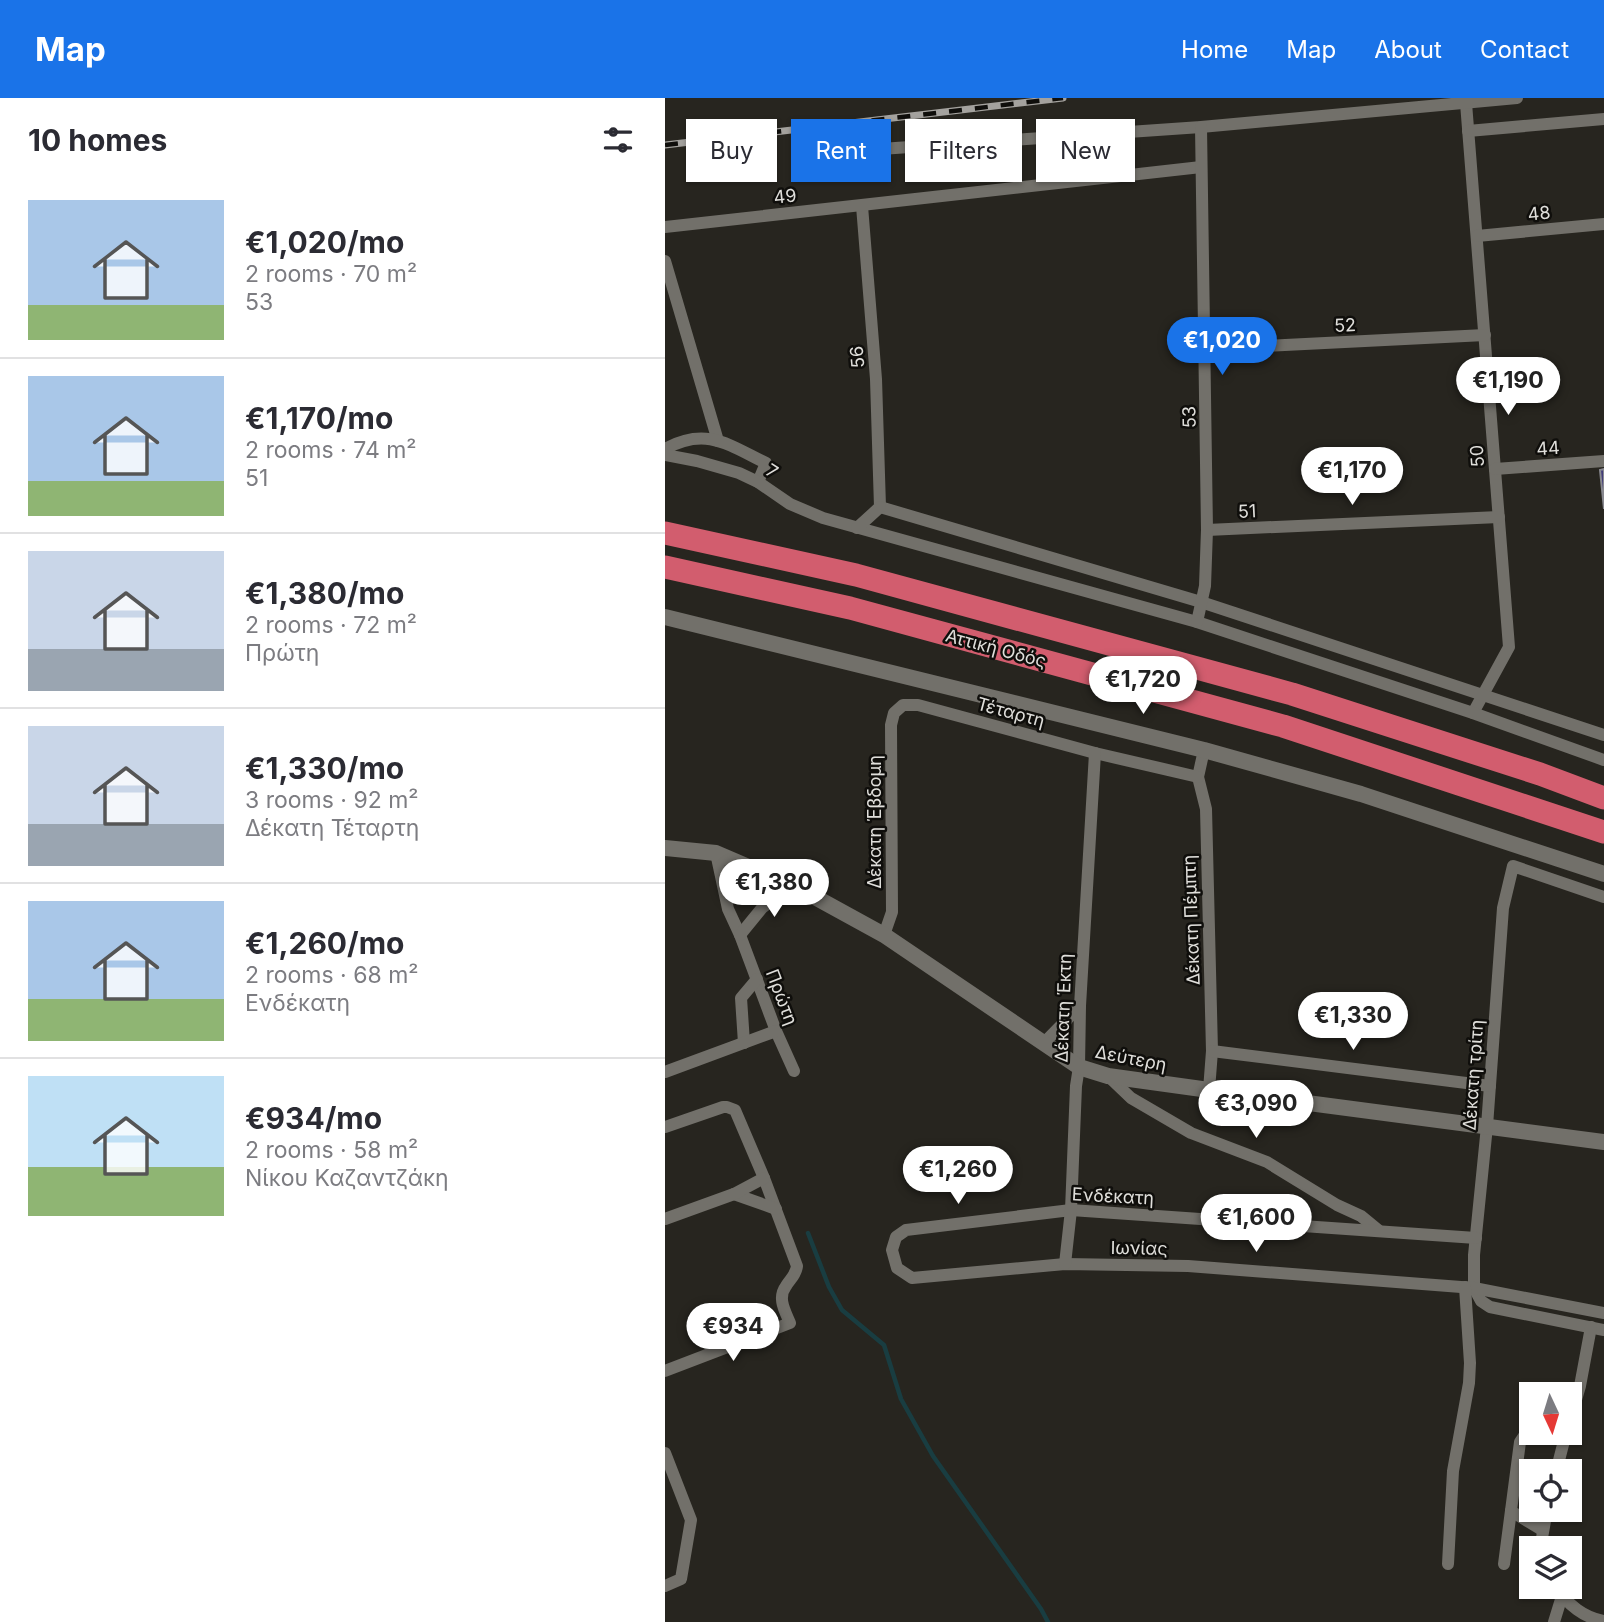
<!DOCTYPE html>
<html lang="en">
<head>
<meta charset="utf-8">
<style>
  :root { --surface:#fff; --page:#f2f2f3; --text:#2b2b33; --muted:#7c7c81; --line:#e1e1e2; --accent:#1a73e8 }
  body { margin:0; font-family:Inter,sans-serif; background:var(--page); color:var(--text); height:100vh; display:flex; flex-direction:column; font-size:26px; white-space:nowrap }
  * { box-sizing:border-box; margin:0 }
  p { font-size:23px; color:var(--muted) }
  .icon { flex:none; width:38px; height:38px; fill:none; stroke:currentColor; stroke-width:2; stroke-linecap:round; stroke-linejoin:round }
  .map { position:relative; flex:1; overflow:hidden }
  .details { display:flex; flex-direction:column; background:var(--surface); width:665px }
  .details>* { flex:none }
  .banner { position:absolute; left:21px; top:21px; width:665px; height:63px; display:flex; gap:14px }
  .needle { width:46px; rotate:176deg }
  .fabs { position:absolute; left:854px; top:1284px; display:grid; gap:14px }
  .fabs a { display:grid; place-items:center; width:63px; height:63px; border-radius:0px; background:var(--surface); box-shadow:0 2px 5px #0004; font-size:35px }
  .price { position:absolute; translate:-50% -60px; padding:0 16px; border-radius:24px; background:#fff; color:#222; font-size:23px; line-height:46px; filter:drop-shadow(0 2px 4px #0008) }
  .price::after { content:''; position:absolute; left:50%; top:42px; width:21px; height:16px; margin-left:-10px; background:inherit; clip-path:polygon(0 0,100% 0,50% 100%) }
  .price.selected { background:var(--accent); color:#fff }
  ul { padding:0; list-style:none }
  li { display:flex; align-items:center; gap:21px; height:175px; padding:0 28px }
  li+li { border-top:2px solid var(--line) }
  li span { display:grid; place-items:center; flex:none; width:196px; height:140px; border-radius:0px; color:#555 }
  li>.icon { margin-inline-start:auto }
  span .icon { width:84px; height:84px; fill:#fffc; stroke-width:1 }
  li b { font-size:30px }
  h2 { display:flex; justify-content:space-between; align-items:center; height:84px; padding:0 28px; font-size:30px }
  .pill { padding:0 24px; border-radius:0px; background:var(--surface); box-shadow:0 2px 5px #0004; font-size:24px; line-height:63px }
  .pill.selected { background:var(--accent); color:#fff }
  header { display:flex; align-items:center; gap:42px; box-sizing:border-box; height:98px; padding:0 35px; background:var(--accent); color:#fff }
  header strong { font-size:33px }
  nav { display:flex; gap:38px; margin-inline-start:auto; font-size:24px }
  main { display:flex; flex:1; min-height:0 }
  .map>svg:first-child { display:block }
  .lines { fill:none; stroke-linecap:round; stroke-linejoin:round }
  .stream { stroke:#193d41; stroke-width:4.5 }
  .building { fill:#423c7a; stroke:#88888f; stroke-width:2 }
  .minor { stroke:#72706a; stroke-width:12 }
  .tertiary { stroke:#72706a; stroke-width:16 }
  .motorway { stroke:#d25d6e; stroke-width:23 }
  .rail-casing { stroke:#a4a29e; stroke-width:7 }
  .rail { stroke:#0f0e0b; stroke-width:4.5; stroke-dasharray:13; stroke-linecap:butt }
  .labels { text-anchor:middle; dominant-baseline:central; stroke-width:5; stroke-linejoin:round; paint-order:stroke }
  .street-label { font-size:18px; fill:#e0dfdb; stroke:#0f0e0b }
</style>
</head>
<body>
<header>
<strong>Map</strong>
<nav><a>Home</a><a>Map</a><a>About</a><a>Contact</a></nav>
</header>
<main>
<section class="details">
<h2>10 homes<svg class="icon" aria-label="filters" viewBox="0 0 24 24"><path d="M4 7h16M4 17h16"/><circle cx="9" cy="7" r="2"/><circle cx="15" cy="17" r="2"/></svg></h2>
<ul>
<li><span style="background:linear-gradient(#a9c7e8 75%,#8fb573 0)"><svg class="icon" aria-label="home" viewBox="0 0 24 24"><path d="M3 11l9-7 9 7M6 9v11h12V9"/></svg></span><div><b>€1,020/mo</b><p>2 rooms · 70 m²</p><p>53</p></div></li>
<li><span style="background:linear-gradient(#a9c7e8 75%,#8fb573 0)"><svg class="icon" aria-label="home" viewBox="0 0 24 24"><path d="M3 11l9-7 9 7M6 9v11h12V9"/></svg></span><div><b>€1,170/mo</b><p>2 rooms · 74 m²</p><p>51</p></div></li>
<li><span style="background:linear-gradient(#c9d6e8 70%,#9aa5b1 0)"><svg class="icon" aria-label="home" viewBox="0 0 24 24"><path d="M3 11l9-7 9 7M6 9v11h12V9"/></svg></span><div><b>€1,380/mo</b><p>2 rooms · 72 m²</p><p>Πρώτη</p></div></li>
<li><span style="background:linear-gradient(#c9d6e8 70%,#9aa5b1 0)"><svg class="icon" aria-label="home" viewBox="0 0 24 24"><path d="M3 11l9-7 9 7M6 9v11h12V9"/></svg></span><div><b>€1,330/mo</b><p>3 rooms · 92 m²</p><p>Δέκατη Τέταρτη</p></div></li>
<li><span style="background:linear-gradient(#a9c7e8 70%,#8fb573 0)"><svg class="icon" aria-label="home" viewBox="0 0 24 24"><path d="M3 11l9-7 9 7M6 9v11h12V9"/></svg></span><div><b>€1,260/mo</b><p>2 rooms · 68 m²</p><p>Ενδέκατη</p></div></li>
<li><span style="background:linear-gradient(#bfe0f5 65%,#8fb573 0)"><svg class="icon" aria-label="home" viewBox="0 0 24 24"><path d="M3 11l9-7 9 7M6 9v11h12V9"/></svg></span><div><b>€934/mo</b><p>2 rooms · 58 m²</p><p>Νίκου Καζαντζάκη</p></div></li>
</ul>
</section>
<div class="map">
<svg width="939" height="1524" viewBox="0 0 939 1524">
  <rect width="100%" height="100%" fill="#27251f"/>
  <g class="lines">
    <polyline class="stream" points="143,1135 164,1189 177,1212 219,1247 236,1301 268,1358 376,1511 383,1524"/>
  </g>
  <polygon class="building" points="939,371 939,411 935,372"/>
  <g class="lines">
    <g class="minor">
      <polyline points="801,5 844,549 808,615"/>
      <polyline points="803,33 939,21"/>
      <polyline points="187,53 536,29 852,0"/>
      <polyline points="197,108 211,281 215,409"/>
      <polyline points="0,129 536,69"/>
      <polyline points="812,138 939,126"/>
      <polyline points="0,163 53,343"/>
      <polyline points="540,251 820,237"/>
      <path d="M0 351C41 328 64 347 101 365L93 384"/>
      <polyline points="0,357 32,363 74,375 93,384 125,406 158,420 532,524 808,615 939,662"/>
      <polyline points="830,371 939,363"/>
      <polyline points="215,409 536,504 939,637"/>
      <polyline points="192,430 215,409"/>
      <polyline points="542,432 834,419"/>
      <polyline points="532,524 540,488 542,432 536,29"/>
      <polyline points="539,652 533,679 541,711 547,953 544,992"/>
      <polyline points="51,755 63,811 75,837 111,933 129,973"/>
      <polyline points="939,799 848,768 838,810 822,1028 809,1157 809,1190 816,1203 825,1209 939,1232"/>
      <polyline points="75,837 97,810 127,788"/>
      <polyline points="219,837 227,814 226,627 229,615 238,607 253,607 430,655 533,679"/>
      <polyline points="79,945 76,900 92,881"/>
      <polyline points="378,946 415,908"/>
      <polyline points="547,953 825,988"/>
      <polyline points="0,974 111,933"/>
      <polyline points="443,978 466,1000 526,1035 602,1064 672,1107 696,1118 713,1132"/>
      <path d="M0 1029 58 1009H62L70 1012 99 1080 132 1168C131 1177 126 1180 121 1188 112 1200 120 1213 125 1225L0 1273"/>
      <polyline points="69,1096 111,1111"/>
      <polyline points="0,1121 69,1096 99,1080"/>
      <polyline points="811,1140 406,1112 241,1132 231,1139 227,1152 232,1170 247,1180 400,1166 523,1168 809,1190 939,1215"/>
      <polyline points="400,1166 406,1112 411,988 414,969 415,908 430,655"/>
      <polyline points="905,1322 915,1288 926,1229"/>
      <polyline points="883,1335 900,1337"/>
      <polyline points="0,1355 26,1422 16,1481 0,1488"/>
      <polyline points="891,1374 901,1335"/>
      <polyline points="846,1413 877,1432"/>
      <polyline points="875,1451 882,1412"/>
      <polyline points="783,1466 788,1373 804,1285 805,1265 800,1189"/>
      <polyline points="839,1466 855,1344 859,1338 866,1335"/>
      <path d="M892 1489C902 1507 920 1520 939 1523"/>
      <polyline points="889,1524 897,1498"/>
    </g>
    <g class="tertiary">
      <polyline points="0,519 539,652 696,696 939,776"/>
      <polyline points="0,750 51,755 137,792 219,837 414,969 443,978 544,992 939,1044"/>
    </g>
    <g class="motorway">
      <polyline points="0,435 191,477 627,596 875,676 939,700"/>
      <polyline points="0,469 185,510 618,628 939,734"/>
    </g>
    <defs>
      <polyline id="rail" points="0,47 398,0"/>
    </defs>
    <use href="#rail" class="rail-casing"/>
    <use href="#rail" class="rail"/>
  </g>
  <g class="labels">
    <g class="street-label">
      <text transform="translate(120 98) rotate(-6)">49</text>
      <text transform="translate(874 115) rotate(-6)">48</text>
      <text transform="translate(680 227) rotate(-3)">52</text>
      <text transform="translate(192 259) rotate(-95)">56</text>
      <text transform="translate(524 319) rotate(-91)">53</text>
      <text transform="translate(883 350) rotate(-4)">44</text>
      <text transform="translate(812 358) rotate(-94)">50</text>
      <text transform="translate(107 373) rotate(32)">7</text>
      <text transform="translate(582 413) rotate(-3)">51</text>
      <text transform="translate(331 550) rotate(15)">Αττική Οδός</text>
      <text transform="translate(346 614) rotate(15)">Τέταρτη</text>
      <text transform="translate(209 724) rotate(-90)">Δέκατη Έβδομη</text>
      <text transform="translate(526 822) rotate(-92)">Δέκατη Πέμπτη</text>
      <text transform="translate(117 899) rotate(69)">Πρώτη</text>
      <text transform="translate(398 910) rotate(-88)">Δέκατη Έκτη</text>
      <text transform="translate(466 960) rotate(11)">Δεύτερη</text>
      <text transform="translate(808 977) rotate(-86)">Δέκατη τρίτη</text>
      <text transform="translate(448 1098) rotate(3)">Ενδέκατη</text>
      <text transform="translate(474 1150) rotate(1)">Ιωνίας</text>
    </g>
  </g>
</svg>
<div class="fabs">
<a><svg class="needle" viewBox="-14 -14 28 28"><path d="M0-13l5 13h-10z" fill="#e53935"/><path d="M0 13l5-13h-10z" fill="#7c7c81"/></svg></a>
<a><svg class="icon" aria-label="locate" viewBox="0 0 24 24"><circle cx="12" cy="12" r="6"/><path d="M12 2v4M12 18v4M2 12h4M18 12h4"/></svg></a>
<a><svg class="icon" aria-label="layers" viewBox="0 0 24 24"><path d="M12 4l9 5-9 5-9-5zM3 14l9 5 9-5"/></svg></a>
</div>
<b class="price selected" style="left:557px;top:279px">€1,020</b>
<b class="price" style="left:843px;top:319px">€1,190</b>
<b class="price" style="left:687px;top:409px">€1,170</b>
<b class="price" style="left:478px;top:618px">€1,720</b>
<b class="price" style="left:109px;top:821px">€1,380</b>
<b class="price" style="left:688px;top:954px">€1,330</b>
<b class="price" style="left:591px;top:1042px">€3,090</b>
<b class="price" style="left:293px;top:1108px">€1,260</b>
<b class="price" style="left:591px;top:1156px">€1,600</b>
<b class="price" style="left:68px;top:1265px">€934</b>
<div class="banner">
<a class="pill">Buy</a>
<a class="pill selected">Rent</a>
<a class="pill">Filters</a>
<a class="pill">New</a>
</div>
</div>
</main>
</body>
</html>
